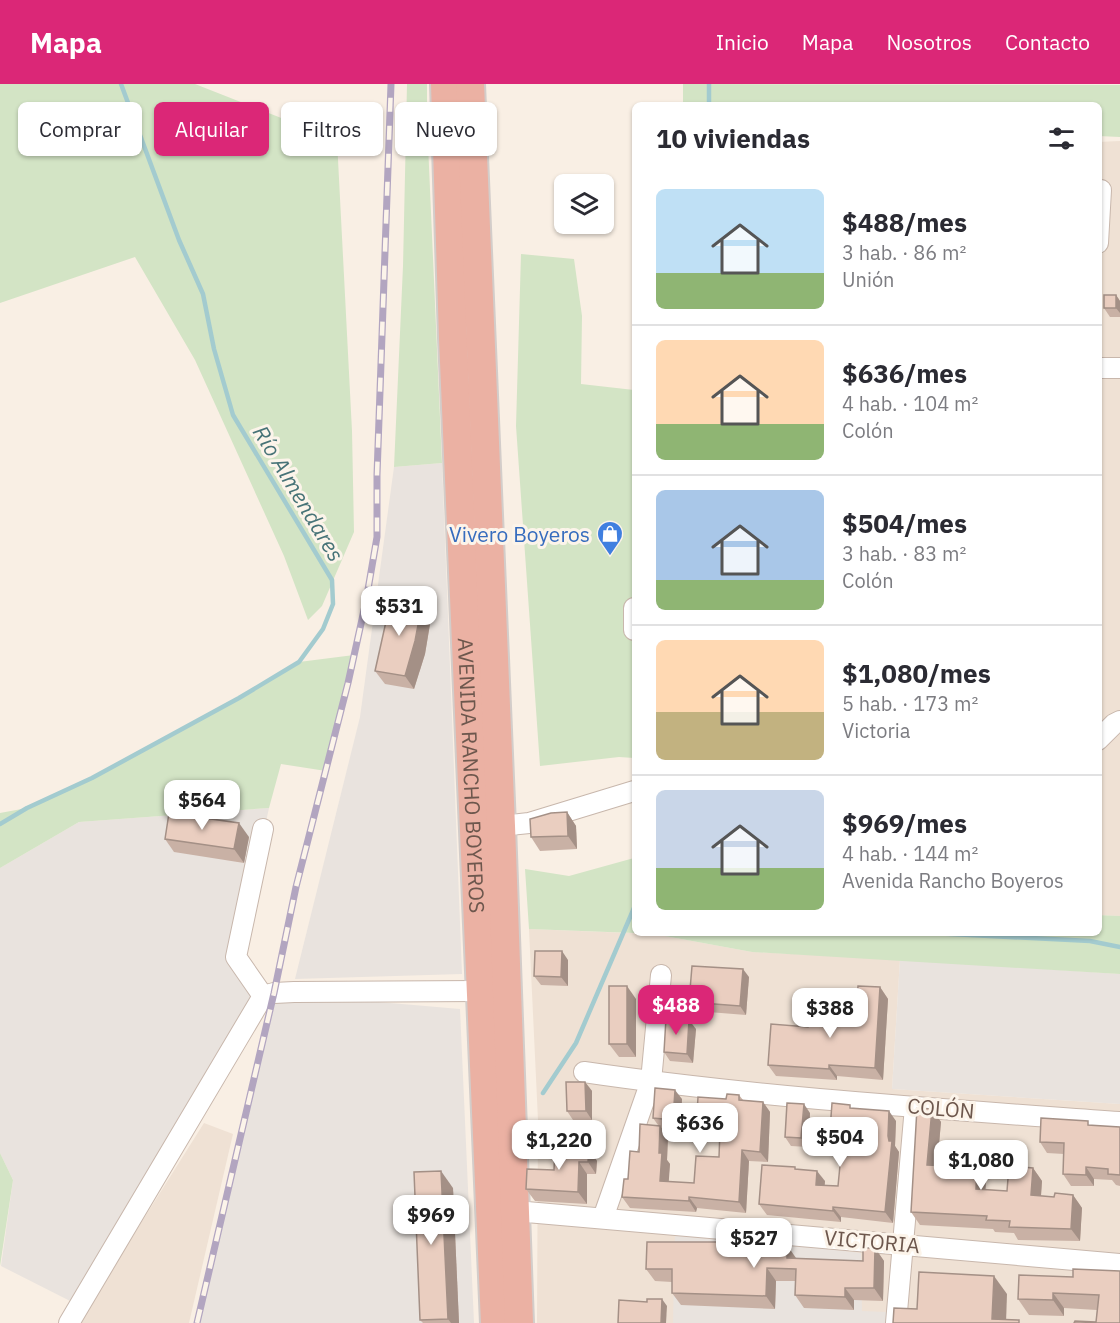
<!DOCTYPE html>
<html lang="es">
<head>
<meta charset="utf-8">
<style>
  :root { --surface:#fff; --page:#f7f7f7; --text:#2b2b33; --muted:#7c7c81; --line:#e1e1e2; --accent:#db2777 }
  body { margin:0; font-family:"IBM Plex Sans",sans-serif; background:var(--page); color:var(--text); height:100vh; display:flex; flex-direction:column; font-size:22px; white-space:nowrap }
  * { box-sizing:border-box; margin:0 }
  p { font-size:20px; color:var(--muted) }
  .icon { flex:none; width:33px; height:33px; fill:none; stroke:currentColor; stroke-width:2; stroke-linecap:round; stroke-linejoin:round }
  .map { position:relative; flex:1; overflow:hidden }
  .panel { position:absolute; left:632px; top:18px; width:470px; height:834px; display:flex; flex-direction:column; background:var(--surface); border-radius:9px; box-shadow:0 2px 4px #0004 }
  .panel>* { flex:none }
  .hud { position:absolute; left:18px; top:18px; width:524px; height:54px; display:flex; gap:12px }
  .tools { position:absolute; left:554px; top:90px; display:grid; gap:12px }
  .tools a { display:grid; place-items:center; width:60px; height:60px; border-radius:9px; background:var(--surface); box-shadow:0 2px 4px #0004; font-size:30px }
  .price { position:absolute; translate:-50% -51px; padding:0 14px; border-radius:12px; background:#fff; color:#222; font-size:20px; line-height:39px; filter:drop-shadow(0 2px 3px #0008) }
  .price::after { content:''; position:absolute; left:50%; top:36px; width:18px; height:14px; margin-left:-9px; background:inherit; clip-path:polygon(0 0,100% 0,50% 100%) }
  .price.on { background:var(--accent); color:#fff }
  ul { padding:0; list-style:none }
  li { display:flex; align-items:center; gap:18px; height:150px; padding:0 24px }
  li+li { border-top:2px solid var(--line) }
  li span { display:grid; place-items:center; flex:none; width:168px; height:120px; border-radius:9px; color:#555 }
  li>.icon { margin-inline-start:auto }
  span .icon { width:72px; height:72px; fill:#fffc; stroke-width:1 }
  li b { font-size:26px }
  h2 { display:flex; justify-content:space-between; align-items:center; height:72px; padding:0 24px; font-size:26px }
  .chip { padding:0 21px; border-radius:9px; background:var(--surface); box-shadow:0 2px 4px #0004; font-size:21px; line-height:54px }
  .chip.on { background:var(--accent); color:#fff }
  header { display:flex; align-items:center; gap:36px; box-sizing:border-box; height:84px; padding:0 30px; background:var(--accent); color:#fff }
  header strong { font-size:28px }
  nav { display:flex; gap:33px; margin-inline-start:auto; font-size:21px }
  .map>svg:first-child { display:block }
  .residential { fill:#efe1d4 }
  .industrial { fill:#e9e3de }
  .green { fill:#d3e4c5 }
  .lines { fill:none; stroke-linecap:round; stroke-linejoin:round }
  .stream { stroke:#a3cbcf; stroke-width:4.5 }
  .minor-casing { stroke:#c8b7ac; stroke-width:22 }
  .highway-casing { stroke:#d3cdca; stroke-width:32 }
  .minor { stroke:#fff; stroke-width:20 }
  .highway { stroke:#ebb1a3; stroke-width:28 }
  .rail-casing { stroke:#b2a5c0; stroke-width:7 }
  .rail { stroke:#fcf4ea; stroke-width:4.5; stroke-dasharray:14; stroke-linecap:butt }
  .wall { fill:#c9b1a5 }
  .shaded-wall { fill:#a49086 }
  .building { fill:#eacec0; stroke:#a49086; stroke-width:1.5 }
  .labels { text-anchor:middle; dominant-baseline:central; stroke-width:6; stroke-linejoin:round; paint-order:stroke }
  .shop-label { font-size:21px; fill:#366cbe; stroke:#fcf4ea; text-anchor:end }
  .street-label { font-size:21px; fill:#6d574d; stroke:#fcf4ea }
  .water-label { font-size:22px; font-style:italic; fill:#477377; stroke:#fcf4ea }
</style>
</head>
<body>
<header>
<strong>Mapa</strong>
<nav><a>Inicio</a><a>Mapa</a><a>Nosotros</a><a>Contacto</a></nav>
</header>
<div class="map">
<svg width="1120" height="1239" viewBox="0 0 1120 1239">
  <rect width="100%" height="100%" fill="#f9efe4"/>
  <g class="residential">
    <polygon points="1120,57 1120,832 1098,831 1098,58"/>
    <polygon points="529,845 654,850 752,868 900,875 892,1005 1120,1020 1120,1239 537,1239 538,1036"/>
    <polygon points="204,1039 233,1050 189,1239 78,1239"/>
  </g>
  <g class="industrial">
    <polygon points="442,379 462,890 295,895 360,633 394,383"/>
    <polygon points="269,724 236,873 263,912 80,1222 1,1182 13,1096 0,1069 0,784 79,738"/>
    <polygon points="900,875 1120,890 1120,1020 892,1005"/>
    <polygon points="274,909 460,925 474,1239 197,1239"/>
    <polygon points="675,1148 861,1169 862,1227 887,1228 887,1239 673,1239"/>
  </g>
  <g class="green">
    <polygon points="0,0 195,0 337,56 352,347 354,448 322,522 308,536 284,472 195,276 135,173 0,219"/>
    <polygon points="407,0 427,0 427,37 442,379 394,383 403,182"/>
    <polygon points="683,0 1120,1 1120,53 1098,52 1098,21 683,21"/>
    <polygon points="521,170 574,175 582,232 581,300 634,306 634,674 619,673 540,682 516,342"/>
    <polygon points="354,571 326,687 281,680 269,724 79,738 0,784 0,729 27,724 92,694 239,614 299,578"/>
    <polygon points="634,774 634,849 529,845 525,785 569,792"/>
    <polygon points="1098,831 1120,832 1120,890 752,868 654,850 637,849 1098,849"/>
    <polygon points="0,1069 13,1096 0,1182"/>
  </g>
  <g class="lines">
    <g class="stream">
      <polyline points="709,21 709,0"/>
      <polyline points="0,740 27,724 92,694 239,614 299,578 323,545 333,520 332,496 233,331 214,265 203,210 179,156 121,0"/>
      <polyline points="931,849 1090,857 1120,863"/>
      <polyline points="543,1009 576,959 634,824"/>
    </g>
    <defs>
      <g id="minor">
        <polyline points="1098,159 1101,106"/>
        <polyline points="1098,284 1120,284"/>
        <polyline points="634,524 634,546"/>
        <polyline points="1098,656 1114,640 1120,637"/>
        <polyline points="501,742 529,739 634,707"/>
        <polyline points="263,745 236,873 263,912"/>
        <path d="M584 988C761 1014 941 1025 1120 1038"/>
        <polyline points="515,1127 1120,1180"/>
        <polyline points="603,1134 651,997 661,891"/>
        <polyline points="69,1239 263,912 274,909 294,908 480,907"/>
        <polyline points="896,1239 915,1023"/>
      </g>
      <g id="highway">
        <path id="s1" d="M445 0 453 254 495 1239"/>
        <polyline points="470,0 501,742 519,1239"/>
      </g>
    </defs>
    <use href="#minor" class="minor-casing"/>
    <use href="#highway" class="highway-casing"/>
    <use href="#minor" class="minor"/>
    <use href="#highway" class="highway"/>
    <defs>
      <polyline id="rail" points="197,1239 274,909 296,803 348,599 366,517 377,453 377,391 391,0"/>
    </defs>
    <use href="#rail" class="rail-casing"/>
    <use href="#rail" class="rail"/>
  </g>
  <g class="wall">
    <polygon points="1116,211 1120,217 1120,233 1110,233 1104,224"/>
    <polygon points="431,534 425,570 414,605 385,600 375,587"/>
    <polygon points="567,728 576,742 577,765 540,767 531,753"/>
    <polygon points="249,753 244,779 174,768 165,755"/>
    <polygon points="568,876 568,902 541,901 534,892"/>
    <polygon points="749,893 746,931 696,927 689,918"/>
    <polygon points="880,903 888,915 883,996 837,992 837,996 776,992 768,981 808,943 856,935"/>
    <polygon points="636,915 636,973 619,973 609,960"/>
    <polygon points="696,945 693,979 670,977 664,968"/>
    <polygon points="585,998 592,1007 592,1036 573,1036 567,1027"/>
    <polygon points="739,1011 743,1016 763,1018 770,1028 768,1078 749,1077 746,1129 697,1124 696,1128 630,1124 622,1113 639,1068 658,1041 653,1034 682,1015 680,1044 662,1043 668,1052 667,1076 670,1080 668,1098 694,1099 719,1073 720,1056 703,1055 696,1045 726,1015"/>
    <polygon points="853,1025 896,1037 895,1062 899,1068 893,1139 841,1133 841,1138 767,1131 759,1120 797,1085 825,1097 824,1101 838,1102 841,1071 837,1071 829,1060"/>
    <polygon points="932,1025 941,1038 937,1081 977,1083 986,1096 985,1105 1007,1107 1033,1084 1042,1097 1041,1112 1054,1113 1073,1111 1082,1124 1080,1157 1018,1156 1014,1149 995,1148 993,1145 920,1141 911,1128"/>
    <polygon points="810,1029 808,1063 791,1062 785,1053"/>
    <polygon points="1091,1041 1120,1043 1120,1102 1116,1101 1112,1096 1094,1095 1094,1102 1071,1102 1063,1090 1064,1070 1047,1069 1040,1058"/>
    <polygon points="589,1065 597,1077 596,1090 587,1090 587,1120 535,1117 526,1105 554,1086"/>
    <polygon points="453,1104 459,1239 423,1239 420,1236"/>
    <polygon points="875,1164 884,1177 883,1217 854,1216 854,1226 804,1224 795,1211 795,1197 776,1197 775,1225 681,1221 672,1209 672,1198 655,1197 646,1185 796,1174 863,1177"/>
    <polygon points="1120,1187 1096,1238 1097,1226 1064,1224 1064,1232 1029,1231 1018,1215 1073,1193"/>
  </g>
  <g class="shaded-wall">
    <polygon points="1116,211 1120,217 1120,229 1116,224"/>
    <polygon points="422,520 431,534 425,570 414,605 405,592"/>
    <polygon points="567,728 576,742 577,765 568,752"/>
    <polygon points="239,739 249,753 244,779 234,765"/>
    <polygon points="562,867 568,876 568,902 561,893"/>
    <polygon points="743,885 749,893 746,931 740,922"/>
    <polygon points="627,902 636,915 636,973 627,960"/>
    <polygon points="880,903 888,915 883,996 875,984"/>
    <polygon points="689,936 696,945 693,979 687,970"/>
    <polygon points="829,981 837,992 837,996 829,985"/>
    <polygon points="585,998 592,1007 592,1036 586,1027"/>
    <polygon points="675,1006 682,1015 680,1044 673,1036"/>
    <polygon points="763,1018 770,1028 768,1078 760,1068"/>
    <polygon points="804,1020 810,1029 808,1063 801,1054"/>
    <polygon points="932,1025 941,1038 936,1094 927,1081"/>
    <polygon points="889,1027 896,1037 895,1062 899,1068 893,1139 885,1128"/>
    <polygon points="660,1042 668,1052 667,1076 670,1080 668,1108 660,1097 659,1069"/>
    <polygon points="589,1065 597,1077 596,1090 588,1078"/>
    <polygon points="742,1066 749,1077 746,1129 739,1118"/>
    <polygon points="579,1078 587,1090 587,1120 578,1108"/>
    <polygon points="977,1083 986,1096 985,1117 976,1105"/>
    <polygon points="1086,1083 1094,1095 1094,1102 1086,1091"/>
    <polygon points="1033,1084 1042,1097 1040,1124 1031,1111"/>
    <polygon points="441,1087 453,1104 459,1239 451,1239 448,1235"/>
    <polygon points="817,1087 825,1097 824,1111 816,1101"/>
    <polygon points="1073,1111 1082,1124 1080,1157 1071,1145"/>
    <polygon points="689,1113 697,1124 696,1128 689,1117"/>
    <polygon points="833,1123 841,1133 841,1138 833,1127"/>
    <polygon points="787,1161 796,1174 787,1174"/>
    <polygon points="875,1164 884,1177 883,1217 874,1204"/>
    <polygon points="767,1184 776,1197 775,1225 766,1212"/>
    <polygon points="994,1192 1007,1210 1006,1239 992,1235"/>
    <polygon points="845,1204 854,1216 854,1226 845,1213"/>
    <polygon points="1053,1209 1064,1224 1064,1232 1053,1216"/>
    <polygon points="662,1215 667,1222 666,1239 661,1239"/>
  </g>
  <g class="building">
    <rect x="1104" y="211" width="12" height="13"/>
    <polygon points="391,515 422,520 415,557 405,592 375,587"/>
    <polygon points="567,728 568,752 531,753 530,735 551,729"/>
    <polygon points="169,729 239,739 234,765 165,755"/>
    <polygon points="535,867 562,867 561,893 534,892"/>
    <polygon points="692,882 743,885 740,922 689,918"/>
    <rect x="609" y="902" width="18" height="58"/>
    <polygon points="858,902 880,903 875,984 829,981 829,985 768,981 771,940 808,943 809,935 856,935"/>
    <polygon points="666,934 689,936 687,970 664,968"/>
    <polygon points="566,998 585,998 586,1027 567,1027"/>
    <polygon points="655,1004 675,1006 673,1036 653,1034"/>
    <polygon points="727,1010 739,1011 739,1016 763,1018 760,1068 742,1066 739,1118 689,1113 689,1117 622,1113 624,1095 628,1095 630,1067 639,1068 640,1040 660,1042 659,1069 662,1069 660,1097 694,1099 696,1072 719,1073 720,1046 696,1045 698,1013 726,1015"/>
    <polygon points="787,1019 804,1020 801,1054 785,1053"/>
    <polygon points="832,1019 850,1021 850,1024 889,1027 888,1052 889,1057 892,1057 885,1128 833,1123 833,1127 759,1120 762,1081 795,1083 795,1085 817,1087 816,1101 838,1102 842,1061 829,1060"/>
    <polygon points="917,1024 932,1025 927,1081 977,1083 976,1105 1007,1107 1009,1082 1033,1084 1031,1111 1054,1113 1055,1109 1073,1111 1071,1145 1009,1143 1010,1137 986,1136 987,1132 911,1128"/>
    <polygon points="1041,1034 1088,1037 1088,1041 1120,1043 1120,1091 1108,1090 1108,1085 1086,1083 1086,1091 1063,1090 1064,1059 1040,1058"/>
    <polygon points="555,1062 589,1065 588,1078 579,1078 578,1108 526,1105 527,1085 554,1086"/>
    <polygon points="441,1087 448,1235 420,1236 414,1088"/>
    <polygon points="647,1158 732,1158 787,1161 787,1174 863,1177 863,1164 875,1164 874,1204 845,1204 845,1213 795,1211 796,1185 767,1184 766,1212 672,1209 672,1185 646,1185"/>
    <polygon points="1073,1185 1120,1187 1120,1239 1074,1239 1075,1237 1096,1238 1099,1211 1053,1209 1053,1216 1018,1215 1019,1191 1073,1193"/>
    <polygon points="919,1188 994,1192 992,1235 1019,1236 1019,1239 893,1239 894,1224 917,1225"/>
    <polygon points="647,1215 662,1215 661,1239 618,1239 619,1216 647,1218"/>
  </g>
  <defs>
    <symbol id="shop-pin" viewBox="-11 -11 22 30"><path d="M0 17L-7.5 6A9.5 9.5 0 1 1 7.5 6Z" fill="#3f7fe0" stroke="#fcf4ea"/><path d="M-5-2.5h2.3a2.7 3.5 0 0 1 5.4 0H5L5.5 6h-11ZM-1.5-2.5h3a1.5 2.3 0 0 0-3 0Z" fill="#fff"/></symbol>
  </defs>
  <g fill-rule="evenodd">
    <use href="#shop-pin" x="595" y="435" width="30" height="40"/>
  </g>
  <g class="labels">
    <g class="shop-label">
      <text x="590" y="450">Vivero Boyeros</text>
    </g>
    <g class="street-label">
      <text stroke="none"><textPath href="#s1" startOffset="692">AVENIDA RANCHO BOYEROS</textPath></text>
      <text transform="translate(941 1024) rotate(5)">COLÓN</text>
      <text transform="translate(872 1157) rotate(5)">VICTORIA</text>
    </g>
    <g class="water-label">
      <text transform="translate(299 409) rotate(59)">Río Almendares</text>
    </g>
  </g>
</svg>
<div class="tools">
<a><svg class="icon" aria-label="layers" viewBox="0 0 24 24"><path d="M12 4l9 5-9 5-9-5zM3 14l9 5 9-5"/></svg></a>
</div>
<b class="price" style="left:399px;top:553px">$531</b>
<b class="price" style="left:202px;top:747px">$564</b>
<b class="price on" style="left:676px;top:952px">$488</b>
<b class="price" style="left:830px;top:955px">$388</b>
<b class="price" style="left:700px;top:1070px">$636</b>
<b class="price" style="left:840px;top:1084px">$504</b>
<b class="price" style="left:559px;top:1087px">$1,220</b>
<b class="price" style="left:981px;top:1107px">$1,080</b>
<b class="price" style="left:431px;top:1162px">$969</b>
<b class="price" style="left:754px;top:1185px">$527</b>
<div class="hud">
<a class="chip">Comprar</a>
<a class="chip on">Alquilar</a>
<a class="chip">Filtros</a>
<a class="chip">Nuevo</a>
</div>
<section class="panel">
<h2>10 viviendas<svg class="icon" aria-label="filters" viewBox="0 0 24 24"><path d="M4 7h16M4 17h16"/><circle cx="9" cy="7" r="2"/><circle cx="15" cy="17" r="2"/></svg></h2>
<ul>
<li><span style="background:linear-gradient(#bfe0f5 70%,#8fb573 0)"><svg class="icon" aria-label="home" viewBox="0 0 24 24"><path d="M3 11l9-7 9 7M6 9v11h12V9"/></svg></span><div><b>$488/mes</b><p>3 hab. · 86 m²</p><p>Unión</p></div></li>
<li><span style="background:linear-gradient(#ffd9b3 70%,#8fb573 0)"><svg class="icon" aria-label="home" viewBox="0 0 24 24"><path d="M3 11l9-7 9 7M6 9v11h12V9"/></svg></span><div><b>$636/mes</b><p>4 hab. · 104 m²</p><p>Colón</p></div></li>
<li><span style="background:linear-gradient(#a9c7e8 75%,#8fb573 0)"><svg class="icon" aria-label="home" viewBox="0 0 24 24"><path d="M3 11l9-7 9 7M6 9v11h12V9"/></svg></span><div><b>$504/mes</b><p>3 hab. · 83 m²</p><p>Colón</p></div></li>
<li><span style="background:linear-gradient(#ffd9b3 60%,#c2b280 0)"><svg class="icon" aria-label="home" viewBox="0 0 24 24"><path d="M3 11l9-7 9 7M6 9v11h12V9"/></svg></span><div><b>$1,080/mes</b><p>5 hab. · 173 m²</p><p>Victoria</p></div></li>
<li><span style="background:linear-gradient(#c9d6e8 65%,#8fb573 0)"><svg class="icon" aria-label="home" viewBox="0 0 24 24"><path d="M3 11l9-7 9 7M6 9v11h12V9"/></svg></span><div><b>$969/mes</b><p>4 hab. · 144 m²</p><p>Avenida Rancho Boyeros</p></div></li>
</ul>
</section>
</div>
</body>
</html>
